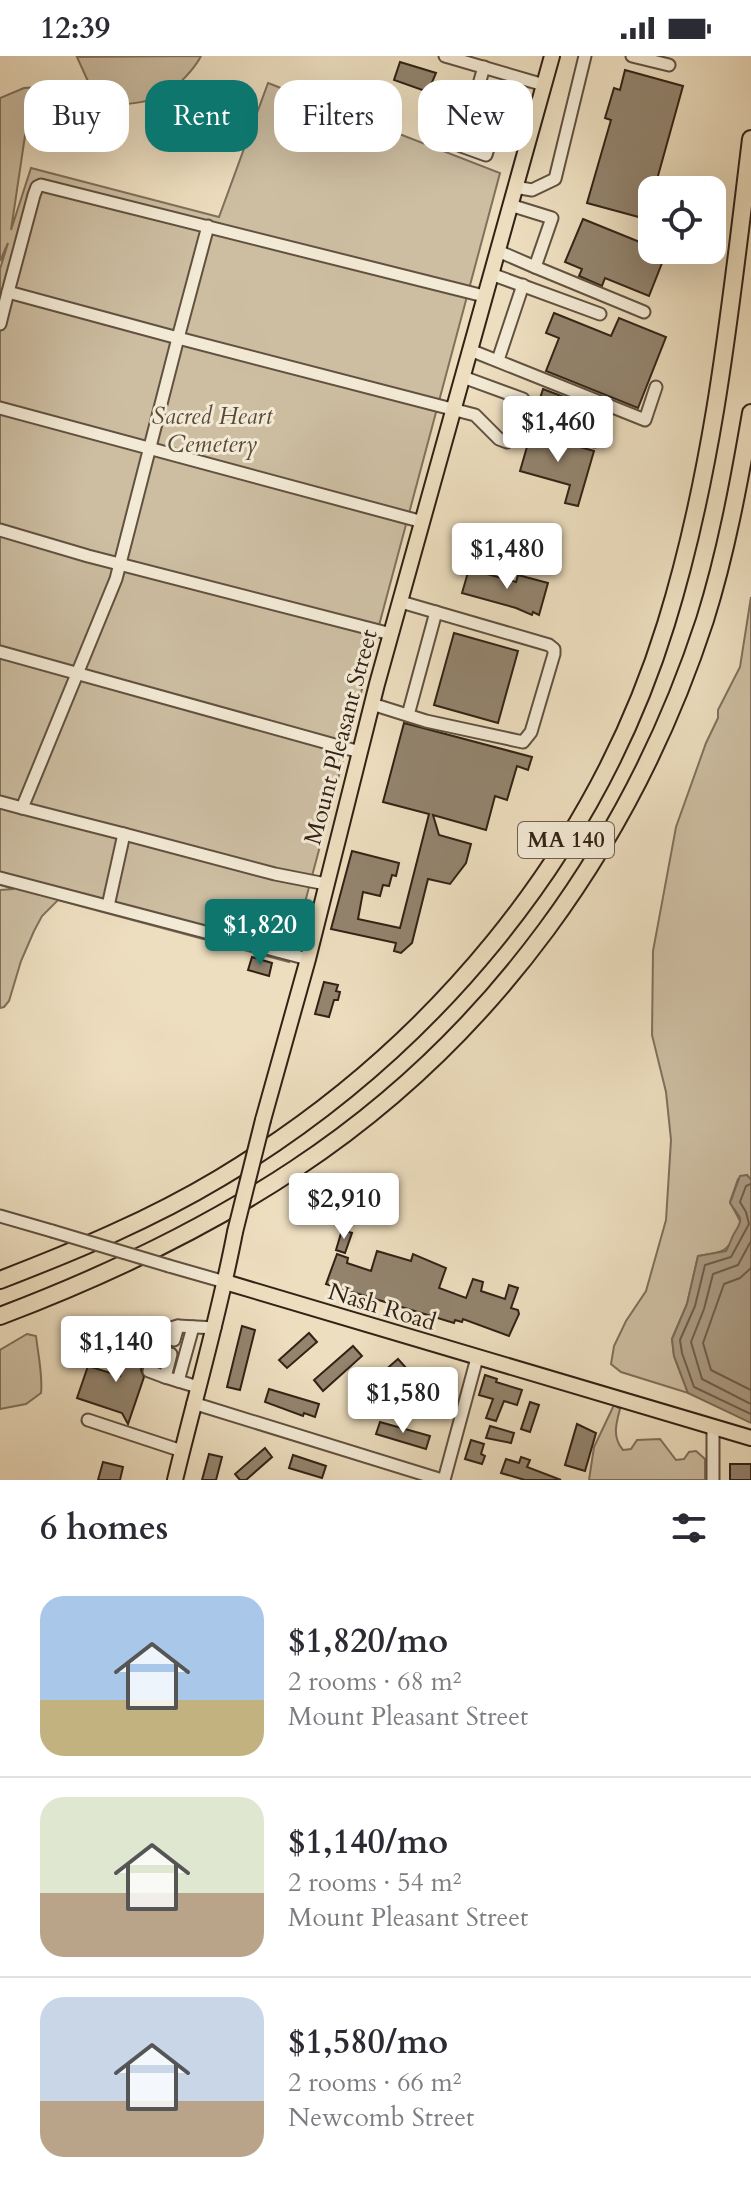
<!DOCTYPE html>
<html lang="en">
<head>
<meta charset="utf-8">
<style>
  :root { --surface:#fff; --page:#f7f7f7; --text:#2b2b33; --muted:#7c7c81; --line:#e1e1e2; --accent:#0f766e }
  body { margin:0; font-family:Cardo,serif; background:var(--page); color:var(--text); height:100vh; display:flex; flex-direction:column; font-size:30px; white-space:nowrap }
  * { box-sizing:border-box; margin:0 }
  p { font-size:26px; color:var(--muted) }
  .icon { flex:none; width:44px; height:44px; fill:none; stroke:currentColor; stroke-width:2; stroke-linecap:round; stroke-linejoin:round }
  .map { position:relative; height:1424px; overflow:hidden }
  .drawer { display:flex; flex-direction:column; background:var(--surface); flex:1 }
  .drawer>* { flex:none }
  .guide { position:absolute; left:24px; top:24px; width:704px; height:72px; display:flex; gap:16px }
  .buttons { position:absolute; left:638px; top:120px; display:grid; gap:16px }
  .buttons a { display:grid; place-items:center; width:88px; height:88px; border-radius:16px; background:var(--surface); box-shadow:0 8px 32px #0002; font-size:40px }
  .price { position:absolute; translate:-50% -68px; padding:0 18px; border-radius:8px; background:#fff; color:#222; font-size:26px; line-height:52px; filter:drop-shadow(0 2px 4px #0008) }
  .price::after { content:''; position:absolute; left:50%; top:48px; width:24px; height:18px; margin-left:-12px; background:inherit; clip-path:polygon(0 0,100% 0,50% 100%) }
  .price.current { background:var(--accent); color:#fff }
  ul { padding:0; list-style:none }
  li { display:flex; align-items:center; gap:24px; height:200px; padding:0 40px }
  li+li { border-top:2px solid var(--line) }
  li span { display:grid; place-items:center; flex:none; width:224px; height:160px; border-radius:24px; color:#555 }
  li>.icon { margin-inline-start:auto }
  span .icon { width:96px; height:96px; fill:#fffc; stroke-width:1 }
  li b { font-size:34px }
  h2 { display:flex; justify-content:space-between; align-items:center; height:96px; padding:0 40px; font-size:34px }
  .pill { padding:0 28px; border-radius:24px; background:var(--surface); box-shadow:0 8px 32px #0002; font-size:28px; line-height:72px }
  .pill.current { background:var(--accent); color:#fff }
  .status { display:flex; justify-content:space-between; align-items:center; height:56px; padding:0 40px; background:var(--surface); direction:ltr }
  .status svg { height:22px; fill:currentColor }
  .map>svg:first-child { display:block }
  .green { fill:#cdbea2; stroke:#80705c; stroke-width:2 }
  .water { fill:#ad9e86; stroke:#7c6c59; stroke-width:2 }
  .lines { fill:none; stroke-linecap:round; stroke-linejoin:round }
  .shore { stroke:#70604e; stroke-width:2 }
  .building { fill:#93846e; stroke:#322216; stroke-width:2 }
  .minor-casing { stroke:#615140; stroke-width:15 }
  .major-casing { stroke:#322216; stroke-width:18 }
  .highway-casing { stroke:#322216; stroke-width:20 }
  .minor { stroke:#f3ead5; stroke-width:11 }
  .major { stroke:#eddebf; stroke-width:14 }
  .highway { stroke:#eddebf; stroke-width:16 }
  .minor-bridge-casing { stroke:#615140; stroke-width:15; stroke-linecap:butt }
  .major-bridge-casing { stroke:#322216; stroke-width:18; stroke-linecap:butt }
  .minor-bridge { stroke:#f3ead5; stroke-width:11 }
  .major-bridge { stroke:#eddebf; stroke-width:14 }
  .labels { text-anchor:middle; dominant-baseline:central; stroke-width:6; stroke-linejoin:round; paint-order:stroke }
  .shield { fill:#f3ead5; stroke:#6c5e4f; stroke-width:2 }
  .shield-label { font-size:22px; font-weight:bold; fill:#322216 }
  .park-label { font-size:24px; font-style:italic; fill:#594939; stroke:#f3ead5 }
  .street-label { font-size:24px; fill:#322216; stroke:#f3ead5 }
</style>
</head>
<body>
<div class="status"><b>12:39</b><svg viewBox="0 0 49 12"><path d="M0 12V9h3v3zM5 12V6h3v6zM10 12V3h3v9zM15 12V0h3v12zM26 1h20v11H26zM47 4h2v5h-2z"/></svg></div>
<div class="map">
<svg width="751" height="1424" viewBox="0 0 751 1424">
  <rect width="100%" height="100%" fill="#eddebf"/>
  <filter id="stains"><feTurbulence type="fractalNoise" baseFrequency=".0025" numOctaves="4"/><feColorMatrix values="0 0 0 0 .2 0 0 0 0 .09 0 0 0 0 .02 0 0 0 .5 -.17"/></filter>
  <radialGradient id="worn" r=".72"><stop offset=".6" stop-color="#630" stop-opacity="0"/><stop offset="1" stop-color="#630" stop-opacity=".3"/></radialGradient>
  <g class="green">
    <path d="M201 0C195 12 182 25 172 34 157 46 112 54 96 43L77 1Z"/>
    <polygon points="268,27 500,117 289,906 58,844 42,860 34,875 21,905 9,945 4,951 0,952 0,834 14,833 0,829 0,213 8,187 0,205 0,42 24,32 39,31 26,73 11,174 31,112 219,161"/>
    <path d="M751 541V1124L747 1119 738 1123 730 1146 741 1167C725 1194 733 1195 698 1200L687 1248 672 1283 674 1300 688 1337 621 1316 611 1308 614 1290 626 1265 646 1235 666 1164 671 1084 666 1036 652 979 653 895 676 771 706 687 718 662V654L740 611Z"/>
    <path d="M27 1278 36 1280C38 1298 43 1320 41 1337L26 1348 0 1353V1294Z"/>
    <path d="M614 1349 620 1353C616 1368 612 1381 623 1394L631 1393 637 1384 660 1383 676 1404 684 1403 689 1396 696 1395 705 1403V1424H589L594 1391Z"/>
  </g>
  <path class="water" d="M747 1119 751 1124V1367L688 1337 674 1300 672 1283 687 1248 698 1200 726 1195C730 1189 731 1182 735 1176 745 1160 739 1162 730 1147L740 1120Z"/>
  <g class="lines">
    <g class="shore">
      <polyline points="751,1128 746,1130 740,1146 746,1156 749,1168 731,1201 705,1209 695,1250 680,1284 682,1297 694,1331 751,1358"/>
      <polyline points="751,1185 738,1209 713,1218 704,1253 691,1286 702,1323 751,1348"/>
      <polyline points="751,1212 740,1222 724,1228 703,1287 711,1314 751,1334"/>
    </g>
  </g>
  <g class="building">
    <polygon points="400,6 436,17 428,36 394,24"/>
    <polygon points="625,14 683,30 646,163 587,147 611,64 605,62 614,32 620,34"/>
    <polygon points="499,30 519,35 513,57 488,52 487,58 480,56 485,39 496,42"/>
    <polygon points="583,163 652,191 652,194 666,197 649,240 605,222 602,230 579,220 582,213 565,206"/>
    <polygon points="554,257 611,280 619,262 666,281 638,352 546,315 559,282 546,277"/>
    <polygon points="543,333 598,354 593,371 575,368 575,370 535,358"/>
    <polygon points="531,377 594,395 578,450 565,447 570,429 520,415"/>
    <polygon points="469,513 516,526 518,519 548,527 539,559 533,556 532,559 516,552 462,537"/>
    <polygon points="454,577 518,595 498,667 434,649"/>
    <polygon points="404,667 532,701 528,714 517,710 507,744 495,740 486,774 433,759 439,779 471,788 466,807 450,828 428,823 412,887 401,897 394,895 396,887 331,873 352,795 399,807 396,820 392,819 389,830 383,829 380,840 363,836 358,863 400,872 429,758 383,746"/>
    <polygon points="252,901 272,907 269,920 248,914"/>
    <polygon points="324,926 338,929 336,935 340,936 338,944 334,944 329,961 315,958"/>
    <polygon points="342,1174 352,1177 345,1197 336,1194"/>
    <polygon points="377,1195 411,1205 413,1198 446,1212 439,1232 466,1242 473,1223 483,1226 481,1235 505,1243 509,1229 518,1232 511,1252 518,1254 519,1258 509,1280 463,1263 462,1266 455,1264 454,1267 326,1228 337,1198 348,1202 347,1207 371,1215"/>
    <polygon points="242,1270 255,1274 240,1334 227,1331"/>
    <polygon points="309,1277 317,1286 287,1312 279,1304"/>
    <polygon points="140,1280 149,1282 141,1314 144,1321 128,1368 122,1357 77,1342 88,1310 120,1320 125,1300 134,1302"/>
    <polygon points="353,1290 362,1300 323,1335 314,1324"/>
    <polygon points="398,1303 407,1313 368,1348 359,1337"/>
    <polygon points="434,1314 447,1317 438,1350 426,1347"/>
    <polygon points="485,1319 497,1323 496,1326 522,1334 517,1349 504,1345 496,1365 486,1362 493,1343 479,1339"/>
    <polygon points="269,1333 319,1348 315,1361 304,1357 303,1360 265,1346"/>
    <polygon points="530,1346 539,1349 530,1376 521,1373"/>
    <polygon points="380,1366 430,1380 426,1393 376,1378"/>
    <polygon points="577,1368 596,1377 585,1415 565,1409"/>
    <polygon points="490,1370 514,1377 511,1387 486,1382"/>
    <polygon points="471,1384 484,1388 481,1398 485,1400 482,1408 465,1403"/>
    <polygon points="265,1392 272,1401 246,1424 240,1424 235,1418"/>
    <polygon points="209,1398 222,1401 216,1424 202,1424"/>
    <polygon points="293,1399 326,1410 322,1422 289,1412"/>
    <polygon points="521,1401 530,1404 527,1411 561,1424 525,1424 501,1417 506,1403 519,1407"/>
    <polygon points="103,1406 123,1411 120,1424 98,1424"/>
    <rect x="730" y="1408" width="21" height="16"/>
  </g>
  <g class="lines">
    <defs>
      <g id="minor">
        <polyline points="445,0 544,29"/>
        <polyline points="632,0 669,9"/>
        <polyline points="484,11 461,90 486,99 495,69 501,63 533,70"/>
        <polyline points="515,131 532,134 555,123 585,0"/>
        <path d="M208 170 178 282 8 236 34 139 37 131 41 129C189 166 337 203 484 240"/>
        <polyline points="498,195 535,211 552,162 510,149"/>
        <polyline points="535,211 644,256"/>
        <polyline points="491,218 600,258"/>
        <polyline points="0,268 8,236"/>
        <polyline points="470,294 645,364 656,331"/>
        <polyline points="498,304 523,229"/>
        <polyline points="0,352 423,466"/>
        <polyline points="518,363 595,385"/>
        <polyline points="0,474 88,500 391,578"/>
        <polyline points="0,596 360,696"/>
        <polyline points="372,648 426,665 523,686 531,676 554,598 554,593 549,589 401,546"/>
        <polyline points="408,659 436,556"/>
        <polyline points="0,746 22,752 116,523 178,282 475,359 499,383 507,386 511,382 523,343 463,321"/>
        <polyline points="22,752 124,778"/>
        <polyline points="0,822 308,903"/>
        <polyline points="108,850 124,778 275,818 326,828"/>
        <polyline points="0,1160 52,1175"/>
        <polyline points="169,1210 225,1226"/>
        <polyline points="174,1284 178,1270 215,1272"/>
        <polyline points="171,1298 165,1321 198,1331"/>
        <polyline points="165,1321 149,1315 159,1275 178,1270"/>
        <polyline points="178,1325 193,1271"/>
        <polyline points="193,1347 442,1424"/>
        <polyline points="88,1364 182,1395"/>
        <polyline points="444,1424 477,1302"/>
        <polyline points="713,1424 713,1371"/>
      </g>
      <g id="major">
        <polyline points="263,1064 308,903 377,628 552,0"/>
        <polyline points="225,1226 751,1382"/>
        <path d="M175 1424C195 1341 219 1260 235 1176"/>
      </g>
      <g id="highway">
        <path d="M0 1224C75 1195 150 1164 220 1122 428 998 594 801 666 568 715 410 731 246 751 83"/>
        <path d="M0 1260C103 1221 203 1174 295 1113 492 983 632 787 705 564 726 497 739 427 751 357"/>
      </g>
    </defs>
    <use href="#minor" class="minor-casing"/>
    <use href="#major" class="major-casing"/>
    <use href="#highway" class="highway-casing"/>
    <use href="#minor" class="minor"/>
    <use href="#major" class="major"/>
    <use href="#highway" class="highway"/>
    <defs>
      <polyline id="minor-bridge" points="52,1175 169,1210"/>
      <polyline id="major-bridge" points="235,1176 263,1064"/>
    </defs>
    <use href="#minor-bridge" class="minor-bridge-casing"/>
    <use href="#major-bridge" class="major-bridge-casing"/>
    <use href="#minor-bridge" class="minor-bridge"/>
    <use href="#major-bridge" class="major-bridge"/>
  </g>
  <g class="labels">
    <rect class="shield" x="518" y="766" width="96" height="36" rx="6"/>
    <g class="shield-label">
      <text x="566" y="784">MA 140</text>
    </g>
    <g class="park-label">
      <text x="212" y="360">Sacred Heart<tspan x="212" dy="28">Cemetery</tspan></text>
    </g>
    <g class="street-label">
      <text transform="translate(341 681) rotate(-75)">Mount Pleasant Street</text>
      <text transform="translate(382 1251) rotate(17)">Nash Road</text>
    </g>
  </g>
  <rect width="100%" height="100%" filter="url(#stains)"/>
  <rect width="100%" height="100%" fill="url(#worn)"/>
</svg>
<div class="buttons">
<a><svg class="icon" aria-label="locate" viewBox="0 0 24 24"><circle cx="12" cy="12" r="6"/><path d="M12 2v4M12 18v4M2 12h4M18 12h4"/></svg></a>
</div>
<b class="price" style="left:558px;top:408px">$1,460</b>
<b class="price" style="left:507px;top:535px">$1,480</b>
<b class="price current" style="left:260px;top:911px">$1,820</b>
<b class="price" style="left:344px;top:1185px">$2,910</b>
<b class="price" style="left:116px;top:1328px">$1,140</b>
<b class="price" style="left:403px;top:1379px">$1,580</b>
<div class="guide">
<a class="pill">Buy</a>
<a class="pill current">Rent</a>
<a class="pill">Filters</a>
<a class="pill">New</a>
</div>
</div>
<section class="drawer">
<h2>6 homes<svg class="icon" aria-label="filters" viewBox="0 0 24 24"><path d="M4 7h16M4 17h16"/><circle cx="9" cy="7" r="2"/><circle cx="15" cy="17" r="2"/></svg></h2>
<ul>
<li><span style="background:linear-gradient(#a9c7e8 65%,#c2b280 0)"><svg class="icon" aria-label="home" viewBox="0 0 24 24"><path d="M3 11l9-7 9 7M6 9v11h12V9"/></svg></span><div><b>$1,820/mo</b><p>2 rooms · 68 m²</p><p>Mount Pleasant Street</p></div></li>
<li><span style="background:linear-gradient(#dfe7d0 60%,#b9a48a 0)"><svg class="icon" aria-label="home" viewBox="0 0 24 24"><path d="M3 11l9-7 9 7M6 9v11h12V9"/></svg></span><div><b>$1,140/mo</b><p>2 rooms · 54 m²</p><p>Mount Pleasant Street</p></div></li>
<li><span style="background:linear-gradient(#c9d6e8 65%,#b9a48a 0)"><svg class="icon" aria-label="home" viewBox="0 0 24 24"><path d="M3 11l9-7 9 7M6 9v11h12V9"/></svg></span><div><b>$1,580/mo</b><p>2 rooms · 66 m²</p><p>Newcomb Street</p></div></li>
</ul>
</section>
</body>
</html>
